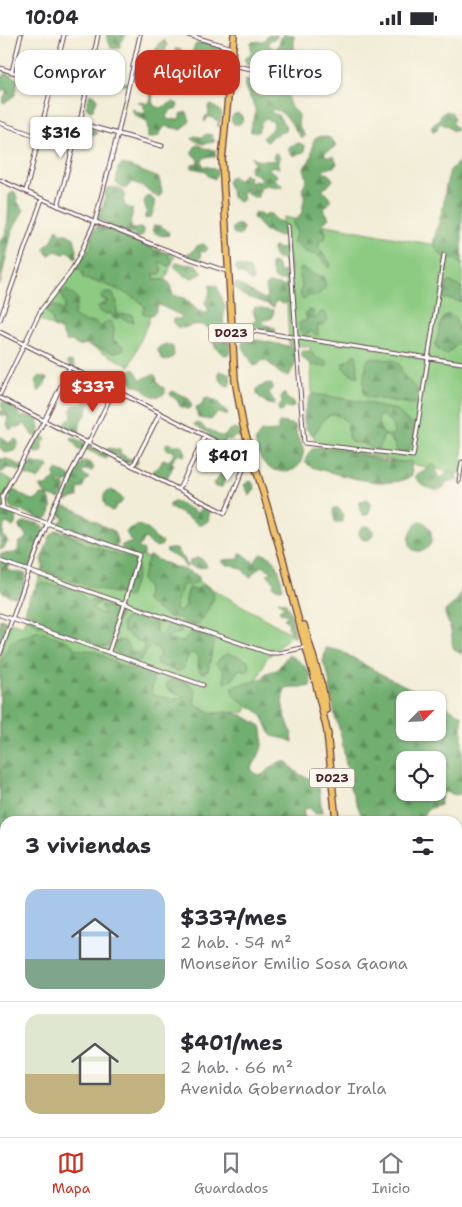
<!DOCTYPE html>
<html lang="es">
<head>
<meta charset="utf-8">
<style>
  :root { --surface:#fff; --page:#f7f7f7; --text:#2b2b33; --muted:#7c7c81; --line:#e1e1e2; --accent:#c8321e }
  body { margin:0; font-family:"Shantell Sans",sans-serif; background:var(--page); color:var(--text); height:100vh; display:flex; flex-direction:column; font-size:19px; white-space:nowrap }
  * { box-sizing:border-box; margin:0 }
  p { font-size:16px; color:var(--muted) }
  .icon { flex:none; width:28px; height:28px; fill:none; stroke:currentColor; stroke-width:2; stroke-linecap:round; stroke-linejoin:round }
  .map { position:relative; flex:1; overflow:hidden }
  .sheet { position:absolute; left:0px; top:781px; width:462px; height:321px; display:flex; flex-direction:column; background:var(--surface); border-radius:15px 15px 0 0; box-shadow:0 1px 4px #0004 }
  .sheet>* { flex:none }
  .hud { position:absolute; left:15px; top:15px; width:432px; height:45px; display:flex; gap:10px }
  .needle { width:32px; rotate:66deg }
  .fabs { position:absolute; left:396px; top:656px; display:grid; gap:10px }
  .fabs a { display:grid; place-items:center; width:50px; height:50px; border-radius:10px; background:var(--surface); box-shadow:0 1px 4px #0004; font-size:25px }
  .price { position:absolute; translate:-50% -42px; padding:0 11px; border-radius:5px; background:#fff; color:#222; font-size:16px; line-height:32px; filter:drop-shadow(0 1px 2px #0008) }
  .price::after { content:''; position:absolute; left:50%; top:30px; width:15px; height:11px; margin-left:-8px; background:inherit; clip-path:polygon(0 0,100% 0,50% 100%) }
  .price.active { background:var(--accent); color:#fff }
  ul { padding:0; list-style:none }
  li { display:flex; align-items:center; gap:15px; height:125px; padding:0 25px }
  li+li { border-top:1px solid var(--line) }
  li span { display:grid; place-items:center; flex:none; width:140px; height:100px; border-radius:15px; color:#555 }
  li>.icon { margin-inline-start:auto }
  span .icon { width:60px; height:60px; fill:#fffc; stroke-width:1 }
  li b { font-size:21px }
  h2 { display:flex; justify-content:space-between; align-items:center; height:60px; padding:0 25px; font-size:21px }
  .chip { padding:0 18px; border-radius:15px; background:var(--surface); box-shadow:0 1px 4px #0004; font-size:18px; line-height:45px }
  .chip.active { background:var(--accent); color:#fff }
  .status { display:flex; justify-content:space-between; align-items:center; height:35px; padding:0 25px; background:var(--surface); direction:ltr }
  .status svg { height:14px; fill:currentColor }
  .menu { display:flex; justify-content:space-around; align-items:center; height:70px; border-top:1px solid var(--line); background:var(--surface); font-size:14px; color:var(--muted) }
  .menu a { display:grid; justify-items:center; gap:2px }
  .menu .active { color:var(--accent) }
  .map>svg:first-child { display:block }
  .grass { fill:#8ccb81; stroke:#6b7556 }
  .forest { fill:url(#forest-firs); stroke:#5e674d; fill-rule:evenodd }
  .lines { fill:none; stroke-linecap:round; stroke-linejoin:round }
  .street-casing { stroke:#633e45; stroke-width:5 }
  .primary-casing { stroke:#633e45; stroke-width:8 }
  .street { stroke:#fff; stroke-width:3 }
  .primary { stroke:#f1c369; stroke-width:5.5 }
  .labels { text-anchor:middle; dominant-baseline:central; stroke-width:4; stroke-linejoin:round; paint-order:stroke }
  .shield { fill:#fbf7ec; stroke:#7f6065; stroke-width:1 }
  .shield-label { font-size:12px; font-weight:bold; fill:#4a1f2b }
</style>
</head>
<body>
<div class="status"><b>10:04</b><svg viewBox="0 0 49 12"><path d="M0 12V9h3v3zM5 12V6h3v6zM10 12V3h3v9zM15 12V0h3v12zM26 1h20v11H26zM47 4h2v5h-2z"/></svg></div>
<div class="map">
<svg width="462" height="1102" viewBox="0 0 462 1102">
  <defs>
    <pattern id="forest-firs" width="22" height="20" patternUnits="userSpaceOnUse" patternTransform="scale(1.25)"><rect width="22" height="20" fill="#71af6f"/><path d="M5 1l3.5 6h-7zM16 11l3.5 6h-7z" fill="#5f8e5b"/></pattern>
  </defs>
  <rect width="100%" height="100%" fill="#fbf7ec"/>
  <filter id="ink" filterUnits="userSpaceOnUse"><feTurbulence type="fractalNoise" baseFrequency=".02" numOctaves="2"/><feDisplacementMap in="SourceGraphic" scale="10" xChannelSelector="R" yChannelSelector="G"/><feConvolveMatrix kernelMatrix="1 2 1 2 8 2 1 2 1" color-interpolation-filters="sRGB"/></filter>
  <filter id="wash" filterUnits="userSpaceOnUse"><feTurbulence type="fractalNoise" baseFrequency=".0096" numOctaves="4" result="noise"/><feDisplacementMap in="SourceGraphic" scale="20" xChannelSelector="R" yChannelSelector="G"/><feGaussianBlur stdDeviation="1.12" result="paint"/><feColorMatrix in="noise" values="0 0 0 0 0 0 0 0 0 0 0 0 0 0 0 0 0 1.4 0 .05"/><feComposite in="paint" operator="in"/></filter>
  <g filter="url(#wash)">
    <rect width="100%" height="100%" fill="#f2edd7"/>
    <g class="grass">
      <polygon points="283,182 462,215 462,439 322,412 314,403 310,312 289,309"/>
      <polygon points="97,190 175,221 130,331 38,284 55,258 74,236"/>
      <polygon points="0,439 12,445 0,490"/>
      <polygon points="56,495 168,529 292,599 266,624 245,677 159,680 5,786 0,868 0,584 23,591"/>
    </g>
    <g class="forest">
      <polygon points="106,0 126,0 120,9 120,12 117,14 111,13"/>
      <polygon points="277,0 277,2 269,6 268,9 274,14 278,12 282,0 294,0 294,14 298,20 292,22 280,17 275,20 267,13 261,18 262,33 247,30 244,24 251,18 251,7 264,6 267,1"/>
      <path d="M164 5 167 10 164 20C166 27 172 34 167 41H161L158 39 159 31 153 20 158 9Z"/>
      <path d="M199 8 210 9 231 16 230 20 227 21 213 17 208 22 209 26C217 31 218 25 225 23L230 25 229 38 227 37 225 46 222 44 215 43 222 37 216 34C209 39 198 33 191 28L187 31 186 42 182 38V31L175 25V14C182 13 184 19 191 20L195 10Z"/>
      <circle cx="144" cy="27" r="5.5"/>
      <polygon points="294,30 299,31 301,34 300,39 295,36 292,37 292,40 282,38 282,34 288,34"/>
      <polygon points="6,38 18,44 15,60 4,68 2,66 7,56 4,54 0,58 0,41 3,42"/>
      <polygon points="113,41 127,48 127,50 107,50 107,47"/>
      <path d="M245 44 249 45 252 52 251 56 260 62 269 56 275 60 284 54 287 56C288 60 288 67 290 70 294 79 301 74 298 89L305 101 302 103 299 100 287 82 279 76 272 74 271 77 278 80 286 92 285 96 272 101 267 107 264 105 263 102 271 95 274 89 272 86 265 84 262 86 258 97H251C249 88 257 83 255 74 253 63 242 56 245 44Z"/>
      <path d="M148 51 154 55 152 64 154 71 161 73 173 67 178 69 177 73 171 75 166 81 168 85 179 84 181 79 187 77 190 86 182 95 165 91 158 101 148 103 147 86 135 81 132 74C136 75 141 81 146 77L142 69 137 66 149 69 151 62 148 55Z"/>
      <polygon points="90,59 93,59 97,64 96,68 93,70 94,73 92,76 88,75 86,72"/>
      <polygon points="210,69 219,75 222,79 219,93 217,90 219,87 211,82 208,82 205,87 204,86 205,82 209,79 208,72"/>
      <polygon points="447,76 452,78 454,85 452,88 456,92 456,95 453,96 450,94 449,91 444,90 441,88 438,90 437,95 434,97 432,95 432,90 439,86 441,79"/>
      <circle cx="237" cy="84" r="5.5"/>
      <polygon points="85,92 95,95 97,99 91,100 88,108 81,112 78,106 79,101"/>
      <polygon points="207,99 212,100 212,104 215,105 214,107 202,109 192,104 194,101 201,102"/>
      <path d="M322 101 330 103 335 108V112L326 117 324 120 327 122H334L337 129C333 134 326 132 322 137L329 139 333 145 328 151 322 155 328 160 331 166 324 174 329 183 322 190C326 194 327 198 325 204L319 206 320 209 318 212 331 229 329 233 319 221 305 217 293 207 297 197 293 191V187L301 180 305 161 302 154 307 144 304 133C305 130 308 128 309 126 316 115 307 104 322 101Z"/>
      <polygon points="299,108 305,111 304,117 293,121 288,115 290,111"/>
      <polygon points="197,109 204,113 215,115 216,122 205,122 202,126 203,131 213,133 217,136 217,139 215,144 208,141 206,136 192,133 192,130 198,129 199,125 191,118"/>
      <polygon points="275,118 278,119 280,124 278,128 279,133 273,131 268,134 277,140 275,145 282,150 282,152 275,153 268,150 260,152 258,162 253,162 246,158 248,151 253,146 259,147 261,144 258,140 251,137 250,131 254,129 252,121 259,126 264,125 275,126 273,122"/>
      <path d="M462 124V231L456 224C444 225 439 219 433 209L443 172 446 150 450 135Z"/>
      <path d="M123 129 159 143 162 157 160 161 157 162C150 156 141 150 133 147L125 154 116 148 118 133Z"/>
      <polygon points="244,139 249,142 250,148 247,149 245,156 242,158 243,165 239,167 232,162 231,155 227,147 230,142 233,141 239,146"/>
      <path d="M111 152 119 153 124 157 125 161 123 164 125 171 132 174C134 182 127 187 133 194L140 193 143 194 144 198 140 203 112 192 97 183 104 169 106 154Z"/>
      <polygon points="14,156 16,159 18,168 24,175 12,195 0,250 0,206 5,200 8,185 9,160"/>
      <polygon points="149,161 154,165 155,172 151,182 145,184 145,180 147,177 144,167 146,162"/>
      <polygon points="254,178 258,178 264,182 267,179 271,179 275,185 282,187 284,191 283,200 279,202 265,196 253,183"/>
      <circle cx="238" cy="195" r="5.5"/>
      <path d="M154 190 161 191 168 196 169 200C162 202 157 200 152 195Z"/>
      <path d="M96 192 103 193 125 200 138 206 155 216 166 217 172 226 171 230 168 231 159 226 162 236 160 239H153L157 245C172 244 169 249 173 260L184 263 198 276 205 278 209 277 205 267 209 261 210 250 217 251 225 272 223 286 228 300 230 315 229 319 225 320C220 318 215 313 213 307L215 305C211 288 197 287 184 293L177 292 172 287 173 284H180L182 281 159 270 156 273V276L154 279 146 280 143 278V275L145 272C134 259 100 246 84 244L82 237 76 232V229C82 224 91 217 92 209 93 202 91 198 96 192Z"/>
      <path d="M57 193 61 199H67L74 203 77 215 76 224 68 216 64 219C57 217 56 214 50 220H48L44 213 52 206Z"/>
      <polygon points="203,209 206,211 208,214 205,217 200,216 201,223 198,225 186,222 188,218 191,218 197,211"/>
      <path d="M274 212 281 214 286 212C291 221 293 237 288 245L280 246 275 244 271 234V228L274 227 278 231 279 236 284 237 289 236 285 226C277 222 277 228 272 216Z"/>
      <polygon points="177,227 188,230 190,235 189,229 195,229 203,238 193,243 185,241 174,231"/>
      <polygon points="236,230 250,234 253,243 253,246 251,247 245,240 238,238 235,233"/>
      <path d="M302 233 315 240 323 241 326 251 318 260 309 261 303 265C298 258 302 256 302 249 301 244 299 240 299 235Z"/>
      <polygon points="448,247 451,247 462,253 462,265 459,267 452,264 444,264 443,257"/>
      <path d="M237 248 264 264 267 262 266 251 268 249C276 248 282 252 290 252L291 265 284 269 277 266 274 268V272C269 271 267 268 262 267 252 262 239 263 234 250Z"/>
      <path d="M67 255 78 264 74 280 75 283C79 284 83 287 86 287 94 288 95 285 100 292 105 289 105 285 112 287L114 294 113 305 123 311 124 314C110 321 110 315 99 313 93 312 91 312 86 309L79 311 75 309 73 306H66L60 293 53 291 52 284 46 275 47 272 54 270 63 276 65 269 61 259Z"/>
      <polygon points="104,258 112,258 117,267 117,279 132,280 134,287 130,287 121,282 114,284 110,277 107,279 100,277 98,274 99,271 108,266 102,264 101,260"/>
      <polygon points="255,272 274,275 272,283 262,286 266,290 275,293 275,298 254,293 252,288 256,285 253,276"/>
      <polygon points="308,275 313,276 315,284 321,277 326,279 328,286 325,289 318,290 318,300 316,300 311,296 305,300 300,295 299,288 307,285 305,278"/>
      <path d="M448 279 455 283 462 303 455 312 445 320 438 315 435 310C439 300 439 283 448 279Z"/>
      <path d="M246 303 294 312C300 325 294 330 289 341 278 342 273 328 263 325L258 330 254 331 243 312V305Z"/>
      <polygon points="166,309 173,312 174,320 172,323 165,326 162,324 157,314 159,312"/>
      <path d="M302 316H310L318 324 327 326V331C317 333 305 329 301 319Z"/>
      <path d="M355 319C358 323 358 337 358 342L347 337 343 333V329Z"/>
      <polygon points="371,323 393,325 399,329 405,342 422,359 415,368 412,369 367,362 364,360 363,346 368,324"/>
      <path d="M68 326 73 327C76 334 81 339 84 345L83 346 72 340 71 333 67 327Z"/>
      <path d="M128 334 135 335 141 345 151 340H155L159 350 165 354V358C158 364 148 362 144 353 133 350 130 350 126 337Z"/>
      <path d="M219 336 230 339 231 346 229 351H225C222 346 216 342 219 336Z"/>
      <polygon points="40,341 48,344 39,357 35,346"/>
      <polygon points="267,348 271,349 273,352 269,358 275,367 274,370 268,369 257,360 257,354"/>
      <polygon points="173,356 189,364 192,371 190,373 186,374 180,371 177,365 171,361 170,358"/>
      <polygon points="283,359 285,359 286,363 293,367 294,370 292,373 285,372 283,376 279,377 278,372 282,368 281,361"/>
      <path d="M314 359 370 368 380 372 397 375 408 386 415 389C413 400 414 407 407 417L400 418C392 412 395 403 384 400L379 414C368 414 365 406 352 408L348 402V388L339 381 333 379C321 382 321 393 313 400 298 391 305 372 311 360ZM380 380 384 381 392 390 394 397 392 400H385C380 395 376 387 380 380Z"/>
      <polygon points="85,363 91,367 87,375 86,380 81,385 79,397 74,399 60,393 60,390 64,390 68,384 72,383 71,375 73,371 80,369 85,372 83,365"/>
      <polygon points="208,363 218,367 223,375 228,377 227,380 217,378 211,385 198,383 196,372 201,371 204,364"/>
      <polygon points="2,367 9,368 22,382 32,381 39,386 40,394 39,396 41,397 46,405 42,408 42,417 36,418 32,416 33,407 36,405 37,401 33,401 25,389 16,393 14,391 13,394 9,394 7,387 8,383 6,381 0,380 0,376 5,376 1,371"/>
      <path d="M280 387 295 390 297 401 304 415C303 420 302 426 299 430 291 441 271 437 264 428 259 422 257 413 255 406L261 397 278 396V390Z"/>
      <path d="M196 388 201 389 206 395H211C215 399 221 403 226 400L229 395 236 394 243 398V402L241 404 236 401 230 405 226 404 223 410 220 411 210 405 208 398 195 390 194 389Z"/>
      <polygon points="0,401 8,408 16,404 18,407 18,410 14,416 5,418 0,413"/>
      <path d="M72 402C85 407 95 414 107 419V423L104 424C97 420 90 415 82 413L79 416 74 407 71 405Z"/>
      <polygon points="169,408 174,410 182,410 186,418 184,421 179,419 175,422 172,427 174,430 167,443 164,444 154,439 153,436 160,431 163,424 169,426 174,419 173,415 168,415 166,412 166,409"/>
      <polygon points="205,409 209,412 201,428 196,423"/>
      <path d="M317 412C329 413 341 414 352 417 372 424 390 429 411 426L412 440C392 457 342 440 318 434L311 432 305 427C307 419 309 415 317 412Z"/>
      <polygon points="109,413 120,415 121,419 130,424 137,423 138,428 135,430 121,425 116,420 107,417 106,415"/>
      <path d="M0 424H7L24 432 33 427 40 430 47 429 49 432 38 444C33 444 29 440 23 440L22 435 17 436 12 433H7L3 437H0Z"/>
      <polygon points="84,426 91,428 94,433 92,436 84,435 82,437 83,440 87,441 89,443 84,448 83,453 78,454 78,462 73,463 68,466 63,465 64,461 72,453 69,446 65,448 59,447 60,450 64,450 66,453 61,462 59,464 45,459 41,453 41,451 47,451 50,447 55,444 54,438 57,435 69,440 70,444 81,428"/>
      <path d="M433 429 436 432 438 443 443 442 450 434 456 439 457 446H448C446 448 445 451 443 453 434 459 418 449 415 441Z"/>
      <polygon points="220,439 226,441 222,452 215,452 213,448 217,446"/>
      <polygon points="249,446 252,447 255,453 250,461 244,450"/>
      <path d="M11 455H14C22 459 27 465 36 465L41 460 48 461C53 470 52 479 45 485 36 483 30 479 24 477 15 474 12 479 8 466L11 464 8 458Z"/>
      <path d="M112 455 121 462 123 465 121 468 115 471V474L112 476C105 473 102 465 105 458Z"/>
      <path d="M367 464C372 469 371 475 367 480H363C359 476 359 472 360 467Z"/>
      <path d="M173 467H177L198 478 201 472 205 471 210 476 208 486 202 490H198C191 482 179 478 170 473V469Z"/>
      <path d="M60 470C81 473 95 489 114 496L118 509 116 512C101 512 95 506 82 500 72 496 63 500 58 488L64 484 57 476V473Z"/>
      <polygon points="334,473 338,473 343,478 342,487 335,487 333,477"/>
      <polygon points="0,477 11,478 17,482 15,489 13,492 7,488 4,490 3,501 8,506 4,513 0,515"/>
      <path d="M422 486C437 494 434 518 417 516 404 515 409 489 422 486Z"/>
      <polygon points="25,487 36,488 44,491 44,495 29,535 12,529 7,534 0,533 0,519 14,518 18,516 19,508 28,502 23,496 20,495 19,491"/>
      <path d="M139 490 149 495 156 504 162 507V510C153 515 151 508 145 503L141 510 137 511 144 516V520L136 523 124 517 121 511 124 509 132 508 126 497 129 494Z"/>
      <circle cx="366" cy="498" r="7"/>
      <polygon points="59,496 77,504 86,510 97,512 110,518 128,522 135,526 138,533 136,544 129,562 91,552 69,545 45,535 42,529 42,522 50,501 55,497"/>
      <polygon points="170,514 177,514 180,521 184,523 187,530 186,533 180,524 168,518 166,515"/>
      <path d="M242 518 255 528 257 523 262 519C280 522 279 540 283 553L280 554 273 552 274 547 267 539 273 537 262 531 256 535 250 543 242 534 237 533 234 530H227L223 528V525L239 524 240 519Z"/>
      <path d="M149 521C157 523 164 529 172 531 179 533 194 537 199 542V545L190 551 184 549 182 552 175 572 176 576 180 577C186 572 186 561 189 553L196 555 202 551H206L214 558 213 565 201 587 195 590 184 588 179 583 168 582 146 566 147 552 142 547V543Z"/>
      <polygon points="199,522 205,527 207,532 196,533 189,530 190,526"/>
      <path d="M0 534 26 539 22 560C12 564 9 561 0 555Z"/>
      <path d="M42 548 79 555 87 567 98 564 100 567 91 573 101 579H104L101 574V570L120 575 119 583 108 611 100 612C91 607 83 602 73 600 68 599 64 600 60 598L59 594 38 590 26 582C23 572 33 551 42 548Z"/>
      <path d="M462 554V619C448 614 454 606 451 596 450 589 445 584 445 576L456 567Z"/>
      <polygon points="278,566 285,567 290,577 296,601 294,603 291,601 291,598 289,595 290,594 288,592 289,588 284,584 288,580 280,578 280,574 285,572"/>
      <path d="M128 579 146 582 156 587V598L159 601 165 597 167 590 170 589 181 593V597L168 602V605L184 607 192 596 209 603 214 608 208 636 201 638 198 632 199 622 193 618 189 619 184 633 178 637 157 629 156 625 160 619 157 612 150 611 140 626C130 627 120 621 114 614L116 607 119 605 126 607C130 615 135 623 144 615L143 608 130 602 123 595 122 588Z"/>
      <polygon points="0,584 6,588 10,588 0,618"/>
      <path d="M39 596 67 606 79 615C101 613 108 627 127 633 135 635 145 636 154 637 155 646 150 651 152 660L172 664 185 663 167 654V647L174 644C188 648 199 650 194 668L214 679 227 677 242 680 261 691C266 707 260 721 251 733L255 739 262 740 279 727H287C298 740 301 742 318 745L322 777 315 779 310 773 303 774 305 786H5V922L0 920V630L4 619 12 606Z"/>
      <path d="M326 613 341 616 381 639 434 665H405V698H438V667L462 680V758L456 760 445 757 442 759 440 770 426 775 423 781 418 786H369L361 779 350 752 340 695 335 682 328 639 323 627ZM405 725H438V758H405Z"/>
      <path d="M226 619C233 619 243 623 249 627L250 633 246 636 239 634 232 645 225 648 224 646 223 635 216 629 220 623Z"/>
      <path d="M288 620C301 625 314 637 310 651 302 654 292 650 285 654 277 676 291 686 293 707L286 704 272 701C267 694 265 681 257 676 249 670 230 665 232 652L235 651 262 644 266 638 277 635Z"/>
      <polygon points="458,809 462,810 462,850 458,847"/>
      <polygon points="0,951 5,955 4,975 0,975"/>
      <polygon points="0,1076 5,1079 5,1095 0,1098"/>
      <polygon points="167,1098 198,1098 209,1102 164,1102"/>
      <polygon points="325,1098 400,1098 395,1101 391,1100 391,1102 339,1102 326,1100"/>
    </g>
  </g>
  <g filter="url(#ink)">
    <g class="lines">
      <defs>
        <g id="street">
          <polyline points="188,0 232,13"/>
          <polyline points="231,30 293,42"/>
          <polyline points="0,33 53,50"/>
          <polyline points="12,36 21,0"/>
          <polyline points="0,88 39,102"/>
          <polyline points="79,88 162,111"/>
          <path d="M0 145C75 179 150 211 229 237"/>
          <polyline points="26,156 64,0"/>
          <polyline points="58,171 81,82 98,0"/>
          <polyline points="288,191 304,408 413,421 444,220"/>
          <polyline points="0,285 42,164"/>
          <polyline points="233,293 462,328"/>
          <polyline points="0,297 249,423"/>
          <polyline points="0,359 41,275 70,238 78,224 95,186 118,98 140,0"/>
          <polyline points="0,363 225,478 248,423"/>
          <polyline points="88,408 114,355"/>
          <polyline points="133,431 160,378"/>
          <polyline points="459,446 462,427"/>
          <polyline points="179,454 205,401"/>
          <polyline points="0,472 139,520 125,568 109,616"/>
          <polyline points="3,472 2,464 3,460 44,386 70,332"/>
          <polyline points="0,526 269,618 279,618 306,612"/>
          <polyline points="0,580 203,650"/>
          <polyline points="0,619 29,536 56,466 87,407"/>
          <polyline points="0,927 5,930"/>
          <polyline points="458,937 462,939"/>
          <polyline points="458,987 462,989"/>
          <polyline points="0,1057 5,1059"/>
          <polyline points="80,1098 89,1102"/>
          <polyline points="17,1102 20,1098"/>
          <polyline points="124,1102 126,1098"/>
          <polyline points="227,1102 230,1098"/>
          <polyline points="272,1102 273,1098"/>
          <polyline points="396,1102 398,1098"/>
        </g>
        <g id="primary">
          <polyline points="234,0 222,125 235,345 243,390 284,528 290,554 316,649 328,700"/>
          <polyline points="304,590 323,655 326,675"/>
          <polyline points="327,697 336,786"/>
          <polyline points="323,1098 331,1102"/>
        </g>
      </defs>
      <use href="#street" class="street-casing"/>
      <use href="#primary" class="primary-casing"/>
      <use href="#street" class="street"/>
      <use href="#primary" class="primary"/>
    </g>
  </g>
  <g class="labels">
    <g class="shield">
      <rect x="208.5" y="288.5" width="45" height="19" rx="4"/>
      <rect x="309.5" y="733.5" width="45" height="19" rx="4"/>
    </g>
    <g class="shield-label">
      <text x="231" y="298">D023</text>
      <text x="332" y="743">D023</text>
    </g>
  </g>
</svg>
<div class="fabs">
<a><svg class="needle" viewBox="-14 -14 28 28"><path d="M0-13l5 13h-10z" fill="#e53935"/><path d="M0 13l5-13h-10z" fill="#7c7c81"/></svg></a>
<a><svg class="icon" aria-label="locate" viewBox="0 0 24 24"><circle cx="12" cy="12" r="6"/><path d="M12 2v4M12 18v4M2 12h4M18 12h4"/></svg></a>
</div>
<b class="price" style="left:61px;top:124px">$316</b>
<b class="price active" style="left:93px;top:378px">$337</b>
<b class="price" style="left:228px;top:447px">$401</b>
<div class="hud">
<a class="chip">Comprar</a>
<a class="chip active">Alquilar</a>
<a class="chip">Filtros</a>
</div>
<section class="sheet">
<h2>3 viviendas<svg class="icon" aria-label="filters" viewBox="0 0 24 24"><path d="M4 7h16M4 17h16"/><circle cx="9" cy="7" r="2"/><circle cx="15" cy="17" r="2"/></svg></h2>
<ul>
<li><span style="background:linear-gradient(#a9c7e8 70%,#7fa58c 0)"><svg class="icon" aria-label="home" viewBox="0 0 24 24"><path d="M3 11l9-7 9 7M6 9v11h12V9"/></svg></span><div><b>$337/mes</b><p>2 hab. · 54 m²</p><p>Monseñor Emilio Sosa Gaona</p></div></li>
<li><span style="background:linear-gradient(#dfe7d0 60%,#c2b280 0)"><svg class="icon" aria-label="home" viewBox="0 0 24 24"><path d="M3 11l9-7 9 7M6 9v11h12V9"/></svg></span><div><b>$401/mes</b><p>2 hab. · 66 m²</p><p>Avenida Gobernador Irala</p></div></li>
</ul>
</section>
</div>
<nav class="menu">
<a class="active"><svg class="icon" aria-label="map" viewBox="0 0 24 24"><path d="M3 6l6-2 6 2 6-2v14l-6 2-6-2-6 2zM9 4v14M15 6v14"/></svg>Mapa</a>
<a><svg class="icon" aria-label="saved" viewBox="0 0 24 24"><path d="M7 4h10v16l-5-4-5 4z"/></svg>Guardados</a>
<a><svg class="icon" aria-label="home" viewBox="0 0 24 24"><path d="M3 11l9-7 9 7M6 9v11h12V9"/></svg>Inicio</a>
</nav>
</body>
</html>
